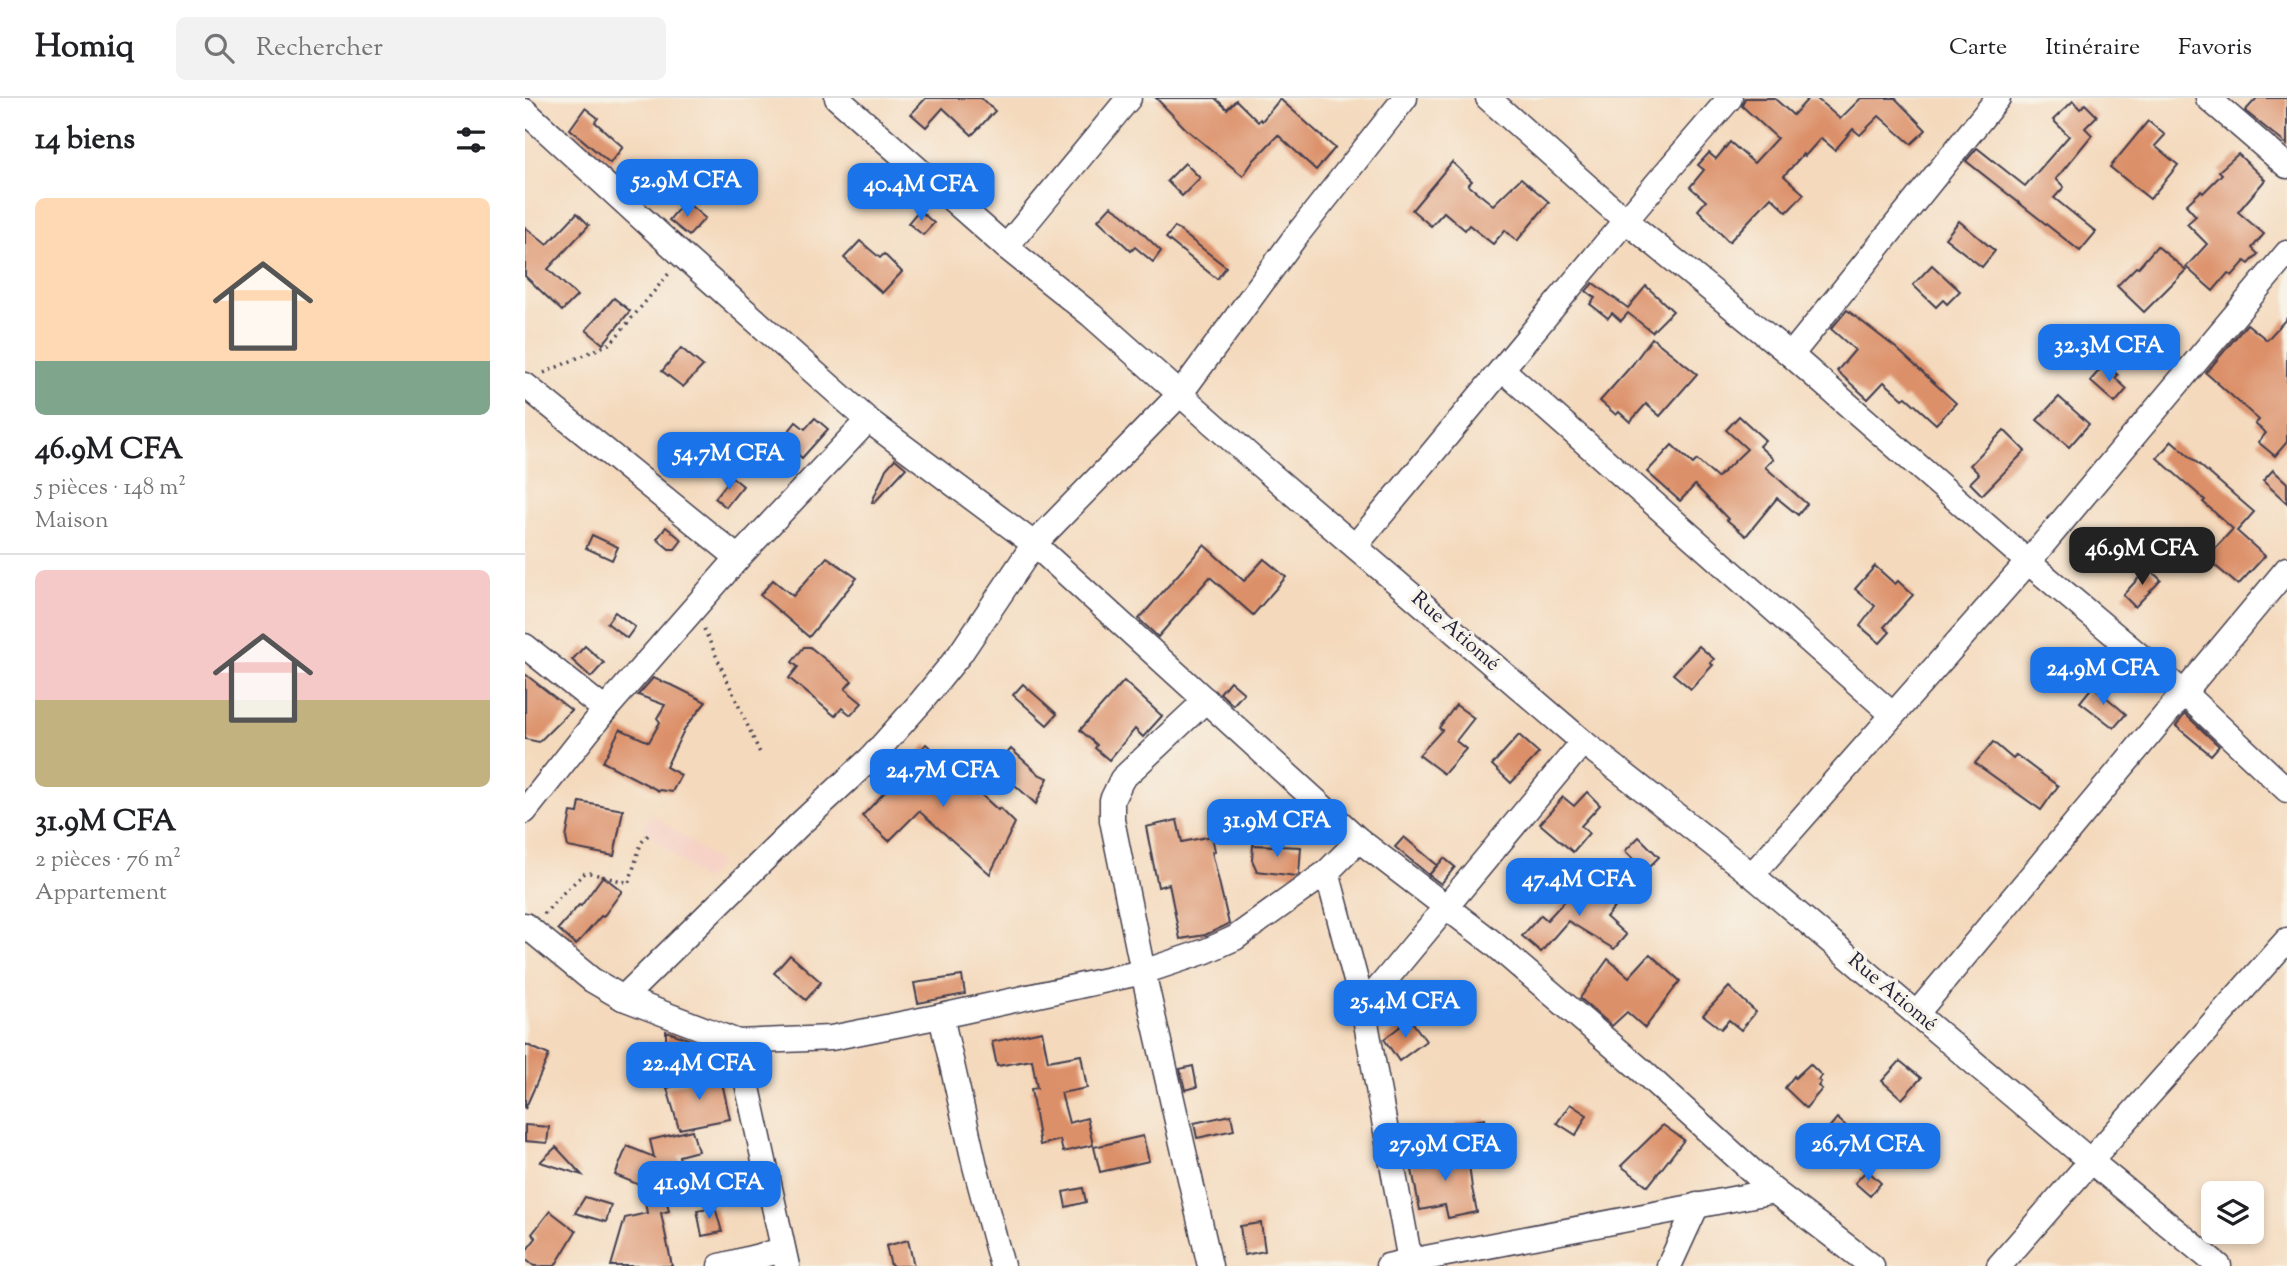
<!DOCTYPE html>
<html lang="fr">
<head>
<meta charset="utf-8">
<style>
  :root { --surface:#fff; --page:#f2f2f2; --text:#202124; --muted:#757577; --line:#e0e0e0; --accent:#1a73e8 }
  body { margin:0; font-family:"Sorts Mill Goudy",serif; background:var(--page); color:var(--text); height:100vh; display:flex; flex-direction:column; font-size:26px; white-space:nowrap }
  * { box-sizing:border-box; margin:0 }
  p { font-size:23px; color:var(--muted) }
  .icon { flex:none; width:38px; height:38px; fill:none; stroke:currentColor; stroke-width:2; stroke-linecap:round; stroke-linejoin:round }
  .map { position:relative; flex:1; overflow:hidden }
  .details { display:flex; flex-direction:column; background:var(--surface); width:525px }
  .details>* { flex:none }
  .fabs { position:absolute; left:1676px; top:1083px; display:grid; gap:14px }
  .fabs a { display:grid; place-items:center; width:63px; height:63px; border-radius:10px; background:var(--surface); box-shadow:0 4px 10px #0003; font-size:35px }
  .price { position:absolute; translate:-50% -60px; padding:0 16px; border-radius:14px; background:var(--accent); color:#fff; font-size:23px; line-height:46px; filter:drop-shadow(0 2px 4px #0008) }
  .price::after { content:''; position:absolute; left:50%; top:42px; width:21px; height:16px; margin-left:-10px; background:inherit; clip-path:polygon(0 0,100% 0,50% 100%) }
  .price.on { background:#222; color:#fff }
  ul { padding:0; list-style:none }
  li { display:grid; align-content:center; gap:14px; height:371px; padding:0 35px }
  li+li { border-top:2px solid var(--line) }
  li span { display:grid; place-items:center; height:217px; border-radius:10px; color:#555 }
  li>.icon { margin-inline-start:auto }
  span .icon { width:126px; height:126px; fill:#fffc; stroke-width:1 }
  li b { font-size:30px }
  h2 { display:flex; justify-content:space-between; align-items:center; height:84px; padding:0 35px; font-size:30px }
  header { display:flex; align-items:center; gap:42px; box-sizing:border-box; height:98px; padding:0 35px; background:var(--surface); border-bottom:2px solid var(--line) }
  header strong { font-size:33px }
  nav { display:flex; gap:38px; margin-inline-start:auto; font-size:24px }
  .search { width:490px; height:63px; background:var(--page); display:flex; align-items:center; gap:18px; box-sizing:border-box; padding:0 24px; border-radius:10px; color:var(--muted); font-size:26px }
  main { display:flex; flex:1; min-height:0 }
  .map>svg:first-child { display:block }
  .built { fill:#f6d1c5 }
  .building { fill:#dc9069 }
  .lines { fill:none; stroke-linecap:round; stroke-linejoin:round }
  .minor-casing { stroke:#423d4e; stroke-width:27 }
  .path { stroke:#423d4e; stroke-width:3.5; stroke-dasharray:2 5; stroke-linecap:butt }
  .minor { stroke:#fff; stroke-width:24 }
  .labels { text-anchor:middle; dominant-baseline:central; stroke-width:7; stroke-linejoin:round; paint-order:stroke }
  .street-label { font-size:21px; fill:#22223b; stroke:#f7f3e8 }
</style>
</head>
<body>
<header>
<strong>Homiq</strong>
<div class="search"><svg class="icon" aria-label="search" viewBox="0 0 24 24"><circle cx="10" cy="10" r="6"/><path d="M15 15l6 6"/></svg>Rechercher</div>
<nav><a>Carte</a><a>Itinéraire</a><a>Favoris</a></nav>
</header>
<main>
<section class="details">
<h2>14 biens<svg class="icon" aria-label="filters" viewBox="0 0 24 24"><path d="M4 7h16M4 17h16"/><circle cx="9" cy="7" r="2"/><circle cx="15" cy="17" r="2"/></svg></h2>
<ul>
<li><span style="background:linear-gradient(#ffd9b3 75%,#7fa58c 0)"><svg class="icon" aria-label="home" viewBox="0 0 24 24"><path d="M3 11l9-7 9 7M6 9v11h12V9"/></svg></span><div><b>46.9M CFA</b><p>5 pièces · 148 m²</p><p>Maison</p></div></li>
<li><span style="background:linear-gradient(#f6c9c9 60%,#c2b280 0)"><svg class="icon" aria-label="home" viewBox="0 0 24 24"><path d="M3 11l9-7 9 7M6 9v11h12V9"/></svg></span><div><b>31.9M CFA</b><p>2 pièces · 76 m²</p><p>Appartement</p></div></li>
</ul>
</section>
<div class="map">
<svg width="1762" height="1168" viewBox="0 0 1762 1168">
  <rect width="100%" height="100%" fill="#f7f3e8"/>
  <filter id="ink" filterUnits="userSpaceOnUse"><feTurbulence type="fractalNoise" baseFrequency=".0143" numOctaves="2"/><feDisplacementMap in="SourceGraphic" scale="14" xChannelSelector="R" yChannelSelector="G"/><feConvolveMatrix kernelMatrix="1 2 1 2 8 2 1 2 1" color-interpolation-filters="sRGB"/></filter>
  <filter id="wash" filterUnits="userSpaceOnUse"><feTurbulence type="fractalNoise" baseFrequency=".00686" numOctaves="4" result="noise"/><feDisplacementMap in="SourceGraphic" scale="28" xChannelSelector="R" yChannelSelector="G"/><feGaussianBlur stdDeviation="1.57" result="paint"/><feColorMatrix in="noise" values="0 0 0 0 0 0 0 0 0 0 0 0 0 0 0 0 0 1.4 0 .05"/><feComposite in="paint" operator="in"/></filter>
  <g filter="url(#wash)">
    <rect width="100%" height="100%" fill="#f4d9bc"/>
    <polygon class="built" points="127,716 196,766 179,783 117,730"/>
    <g id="blocks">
      <g class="building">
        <polygon points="401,0 456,0 470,13 447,37 418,10 401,29 386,16"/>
        <polygon points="631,0 690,0 702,11 711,2 733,24 735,21 737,23 755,1 810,50 791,72 753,37 729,62 718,78 661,31"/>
        <polygon points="1220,0 1249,0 1268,17 1284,0 1291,0 1315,21 1336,0 1370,0 1401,32 1386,46 1354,18 1335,37 1328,31 1310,52 1296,40 1280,58 1278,56 1259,78 1279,96 1262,114 1246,99 1204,144 1173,112 1181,103 1165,89 1179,72 1173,67 1184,55 1191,61 1205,44 1229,65 1252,40 1217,8"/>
        <polygon points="1732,0 1762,0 1762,47 1720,13"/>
        <polygon points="1548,3 1555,11 1560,6 1572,18 1560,30 1567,37 1531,81 1539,89 1529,100 1571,134 1555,153 1441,63 1452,50 1500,88 1544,38 1528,22"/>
        <polygon points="60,10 73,20 70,24 98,49 85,65 45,31"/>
        <polygon points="1623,23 1640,37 1630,48 1653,67 1625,101 1585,69"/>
        <polygon points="1713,56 1740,82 1713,114 1739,136 1727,150 1733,156 1724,166 1720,163 1707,178 1703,175 1688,193 1661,169 1682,146 1662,126 1671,118 1661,107 1676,93 1678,95 1697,76 1694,73"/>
        <polygon points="927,64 947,83 943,87 968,107 996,80 1024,104 992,143 980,132 968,146 944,127 940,132 919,114 906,128 887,112"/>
        <polygon points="660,65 675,80 657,98 642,83"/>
        <polygon points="160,103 180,120 164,138 144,122"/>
        <polygon points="586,108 598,116 636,153 628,164 610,149 606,153 573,122"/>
        <polygon points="394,112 409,125 398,137 383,125"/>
        <polygon points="52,115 64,127 23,171 52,198 37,213 0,178 0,129 22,147"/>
        <polygon points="1434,123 1470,153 1457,169 1420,140"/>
        <polygon points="650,129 701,169 692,181 641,140"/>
        <polygon points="335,143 355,160 359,156 377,174 357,195 319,160"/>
        <polygon points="1632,148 1661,172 1619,214 1592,188 1611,169 1613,170"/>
        <polygon points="1407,167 1435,193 1422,206 1418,202 1411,209 1388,187"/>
        <polygon points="1068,185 1103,210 1121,188 1148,213 1127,234 1103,215 1096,223 1087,215 1083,220 1065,206 1070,200 1061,193"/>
        <polygon points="89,200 105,213 78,246 61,232"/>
        <polygon points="1322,212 1371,250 1431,305 1411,326 1381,299 1378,301 1359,284 1343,301 1312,273 1330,252 1306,231"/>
        <polygon points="1762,220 1762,344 1750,358 1733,344 1741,335 1730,326 1734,322 1681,275 1722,226 1742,242"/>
        <polygon points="1127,240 1172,276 1135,318 1121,306 1105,324 1094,314 1091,317 1075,303 1107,267"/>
        <polygon points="156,250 178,268 158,289 137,273"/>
        <polygon points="1580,266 1593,277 1590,280 1602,291 1590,305 1565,283"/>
        <polygon points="1534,299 1564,326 1544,349 1512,322"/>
        <polygon points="1214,318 1240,342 1234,348 1248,361 1240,369 1282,406 1273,417 1252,400 1221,438 1202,422 1203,421 1170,387 1155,403 1122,374 1147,347 1168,366 1172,362 1192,380 1222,351 1201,332"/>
        <polygon points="290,320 303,331 277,360 269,353 264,358 252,348 271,324 280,331"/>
        <polygon points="1479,332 1500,353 1457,397 1445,385 1454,376 1445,367"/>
        <polygon points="1647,343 1729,414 1712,433 1740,458 1713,487 1681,460 1708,431 1678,404 1680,402 1632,360"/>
        <polygon points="370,361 381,370 349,405 347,404 361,371"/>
        <polygon points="1748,372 1762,385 1762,405 1738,383"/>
        <polygon points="207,379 218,388 201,409 190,400"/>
        <polygon points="141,429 157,442 150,451 144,451 132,441"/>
        <polygon points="67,437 93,449 87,462 61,450"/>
        <polygon points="679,447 719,483 739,461 761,479 728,517 685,479 633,539 614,521"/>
        <polygon points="302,459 332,480 284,539 235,497 248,482 268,498"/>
        <polygon points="1350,468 1370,486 1373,483 1388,497 1359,529 1365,534 1355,545 1335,528 1350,508 1330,491"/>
        <polygon points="1623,470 1636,482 1610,509 1598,497"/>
        <polygon points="90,514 110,529 102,540 82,525"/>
        <polygon points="60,548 79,565 66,579 47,562"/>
        <polygon points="1174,548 1189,561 1185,565 1188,567 1166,591 1148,576"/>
        <polygon points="279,549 285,549 327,583 320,591 337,605 326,617 317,610 310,618 264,580 273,569 267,564"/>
        <polygon points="0,576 46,612 14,644 0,641"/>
        <polygon points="128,580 151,589 181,604 160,630 141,669 156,677 147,694 135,692 134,693 78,664 95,631 124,644 135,624 132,620 140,607 113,597"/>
        <polygon points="599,583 637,618 618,639 610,631 584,662 570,650 572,647 555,632"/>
        <polygon points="705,583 719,595 708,607 695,595"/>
        <polygon points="498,586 532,616 522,627 488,597"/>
        <polygon points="1568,588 1601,616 1589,630 1555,604"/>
        <polygon points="931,607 949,620 931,643 941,651 919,676 894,657 917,632 914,630"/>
        <polygon points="1660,616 1694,648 1686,657 1651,628"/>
        <polygon points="994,637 1014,655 986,685 967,667"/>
        <polygon points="1468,644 1488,661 1491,657 1533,688 1516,712 1450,665"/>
        <polygon points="401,646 473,712 475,710 490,725 465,776 394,713 364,743 337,718 379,674"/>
        <polygon points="486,651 515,677 523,680 511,706 470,669"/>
        <polygon points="1062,694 1075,707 1056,728 1064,735 1048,754 1015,726 1038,699 1049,708"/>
        <polygon points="55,704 98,712 89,758 43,749 41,740 46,714 53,715"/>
        <polygon points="652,722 657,744 687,738 690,753 687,754 704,826 680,837 655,841 644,786 633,789 621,729"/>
        <polygon points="879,739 912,767 904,777 870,749"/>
        <polygon points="1114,739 1134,759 1120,773 1100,753"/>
        <polygon points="728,747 776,749 774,776 771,778 732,773 727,762"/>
        <polygon points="919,760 930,769 916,786 904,777"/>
        <polygon points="78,778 97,793 78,819 76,818 51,847 33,831 54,807 56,808"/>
        <polygon points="1060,781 1093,805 1081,819 1101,837 1089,851 1043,823 1016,854 997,838 1016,817 1022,822"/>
        <polygon points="1125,856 1155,883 1120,930 1102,914 1087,928 1055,900 1083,861 1104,879"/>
        <polygon points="265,857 296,884 281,902 249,875"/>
        <polygon points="437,878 440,896 393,905 389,885"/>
        <polygon points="1204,889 1231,914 1216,932 1204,922 1196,931 1178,917"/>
        <polygon points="885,921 901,943 874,963 859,941"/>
        <polygon points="141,933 193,952 187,968 173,962 175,957 141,947"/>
        <polygon points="517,933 523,963 556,957 562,990 536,995 544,1025 562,1020 568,1047 538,1054 535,1042 515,1047 506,991 512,990 507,962 472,968 467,944"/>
        <polygon points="0,946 24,957 0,1011"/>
        <polygon points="1375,963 1396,980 1377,1001 1357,983"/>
        <polygon points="1285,966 1297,978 1293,982 1296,984 1293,988 1297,991 1281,1010 1260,990 1269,978 1270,980"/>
        <polygon points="668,968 672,989 660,992 655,971"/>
        <polygon points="183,977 181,983 196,980 205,1021 154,1031 142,990"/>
        <polygon points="1045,1006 1062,1017 1051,1037 1032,1025"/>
        <polygon points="706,1017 709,1032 672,1040 669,1025"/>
        <polygon points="1312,1020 1338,1043 1347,1033 1362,1045 1338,1071 1298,1037"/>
        <polygon points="960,1021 964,1043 935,1048 931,1026"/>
        <polygon points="0,1027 24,1029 22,1045 0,1043"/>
        <polygon points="1138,1027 1159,1042 1123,1088 1096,1068"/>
        <polygon points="167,1032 173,1053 154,1058 156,1068 135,1073 144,1113 136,1115 147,1168 86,1168 100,1120 122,1115 117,1088 90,1077 102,1048 129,1059 125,1042"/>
        <polygon points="618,1038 624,1063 575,1074 569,1049"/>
        <polygon points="31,1049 57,1077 15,1064"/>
        <polygon points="942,1050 947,1090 952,1114 923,1120 920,1107 895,1112 885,1062"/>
        <polygon points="1342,1072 1356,1085 1345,1098 1330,1085"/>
        <polygon points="558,1090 561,1104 541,1109 538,1094"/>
        <polygon points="60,1099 86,1107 81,1124 50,1115"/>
        <polygon points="190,1109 197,1134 177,1138 172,1112"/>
        <polygon points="25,1113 51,1133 30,1168 9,1168 0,1161 0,1154 11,1140 7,1136"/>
        <polygon points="736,1125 740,1153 719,1157 715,1128"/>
        <polygon points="383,1142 389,1168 366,1168 361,1148"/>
      </g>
    </g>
  </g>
  <g filter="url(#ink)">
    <use href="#blocks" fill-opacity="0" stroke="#423d4e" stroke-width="2"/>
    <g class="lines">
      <defs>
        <g id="minor">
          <polyline points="312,0 481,149 566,217 736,368 1058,644 1227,777 1557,1056"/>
          <polyline points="963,0 1100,122 1266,257 1503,464 1659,595 1762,692"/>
          <polyline points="1683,0 1762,68"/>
          <polyline points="0,13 158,158 343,322 509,446 834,742 968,845 1115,971 1249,1093 1347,1168"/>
          <polyline points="481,149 604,0"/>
          <polyline points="1266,257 1473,0"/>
          <polyline points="978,272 1367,616"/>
          <polyline points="0,287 213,460 343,322"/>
          <path d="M830 448C955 299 1077 147 1205 0"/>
          <polyline points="0,548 80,612"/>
          <polyline points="681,602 597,681 587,702 587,722 618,874 685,1168"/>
          <polyline points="1058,644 838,909 885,1163 1249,1093"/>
          <polyline points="0,713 80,612 213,460"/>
          <polyline points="802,774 838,909"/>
          <polyline points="1227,777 1503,464 1762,155"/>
          <polyline points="0,827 67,882 98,900 213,944 306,940 416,918 618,874 681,853 710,840 802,774 834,742"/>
          <polyline points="98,900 276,725 346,660 396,604 435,556 509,446 656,295 771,138 880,0"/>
          <polyline points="1392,915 1762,471"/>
          <polyline points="416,918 450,1068 477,1168"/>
          <polyline points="213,944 262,1168"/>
          <polyline points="1572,1055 1762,842"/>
          <polyline points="1574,1070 1694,1168"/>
          <polyline points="195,1168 258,1152"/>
          <polyline points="863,1168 885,1163 881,1168"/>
          <polyline points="1144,1168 1172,1107"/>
          <polyline points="1474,1168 1559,1071"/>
        </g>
      </defs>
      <use href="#minor" class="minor-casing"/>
      <g class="path">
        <polyline points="19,275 86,245 146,173"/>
        <polyline points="179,531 235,655"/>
        <polyline points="19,816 37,796 61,774 104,785 116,745 124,736"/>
      </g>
      <use href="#minor" class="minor"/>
    </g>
  </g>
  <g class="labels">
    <g class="street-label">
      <text transform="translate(930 534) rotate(41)">Rue Atiomé</text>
      <text transform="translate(1367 895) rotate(40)">Rue Atiomé</text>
    </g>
  </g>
</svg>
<div class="fabs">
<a><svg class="icon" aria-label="layers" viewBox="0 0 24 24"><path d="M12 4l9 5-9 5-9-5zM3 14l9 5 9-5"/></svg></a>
</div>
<b class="price" style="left:162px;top:121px">52.9M CFA</b>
<b class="price" style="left:396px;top:125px">40.4M CFA</b>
<b class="price" style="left:1584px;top:286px">32.3M CFA</b>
<b class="price" style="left:204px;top:394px">54.7M CFA</b>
<b class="price on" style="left:1617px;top:489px">46.9M CFA</b>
<b class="price" style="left:1578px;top:609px">24.9M CFA</b>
<b class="price" style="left:418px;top:711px">24.7M CFA</b>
<b class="price" style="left:752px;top:761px">31.9M CFA</b>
<b class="price" style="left:1054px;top:820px">47.4M CFA</b>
<b class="price" style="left:880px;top:942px">25.4M CFA</b>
<b class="price" style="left:174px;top:1004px">22.4M CFA</b>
<b class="price" style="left:920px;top:1085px">27.9M CFA</b>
<b class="price" style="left:1343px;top:1085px">26.7M CFA</b>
<b class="price" style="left:184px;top:1123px">41.9M CFA</b>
</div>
</main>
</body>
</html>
